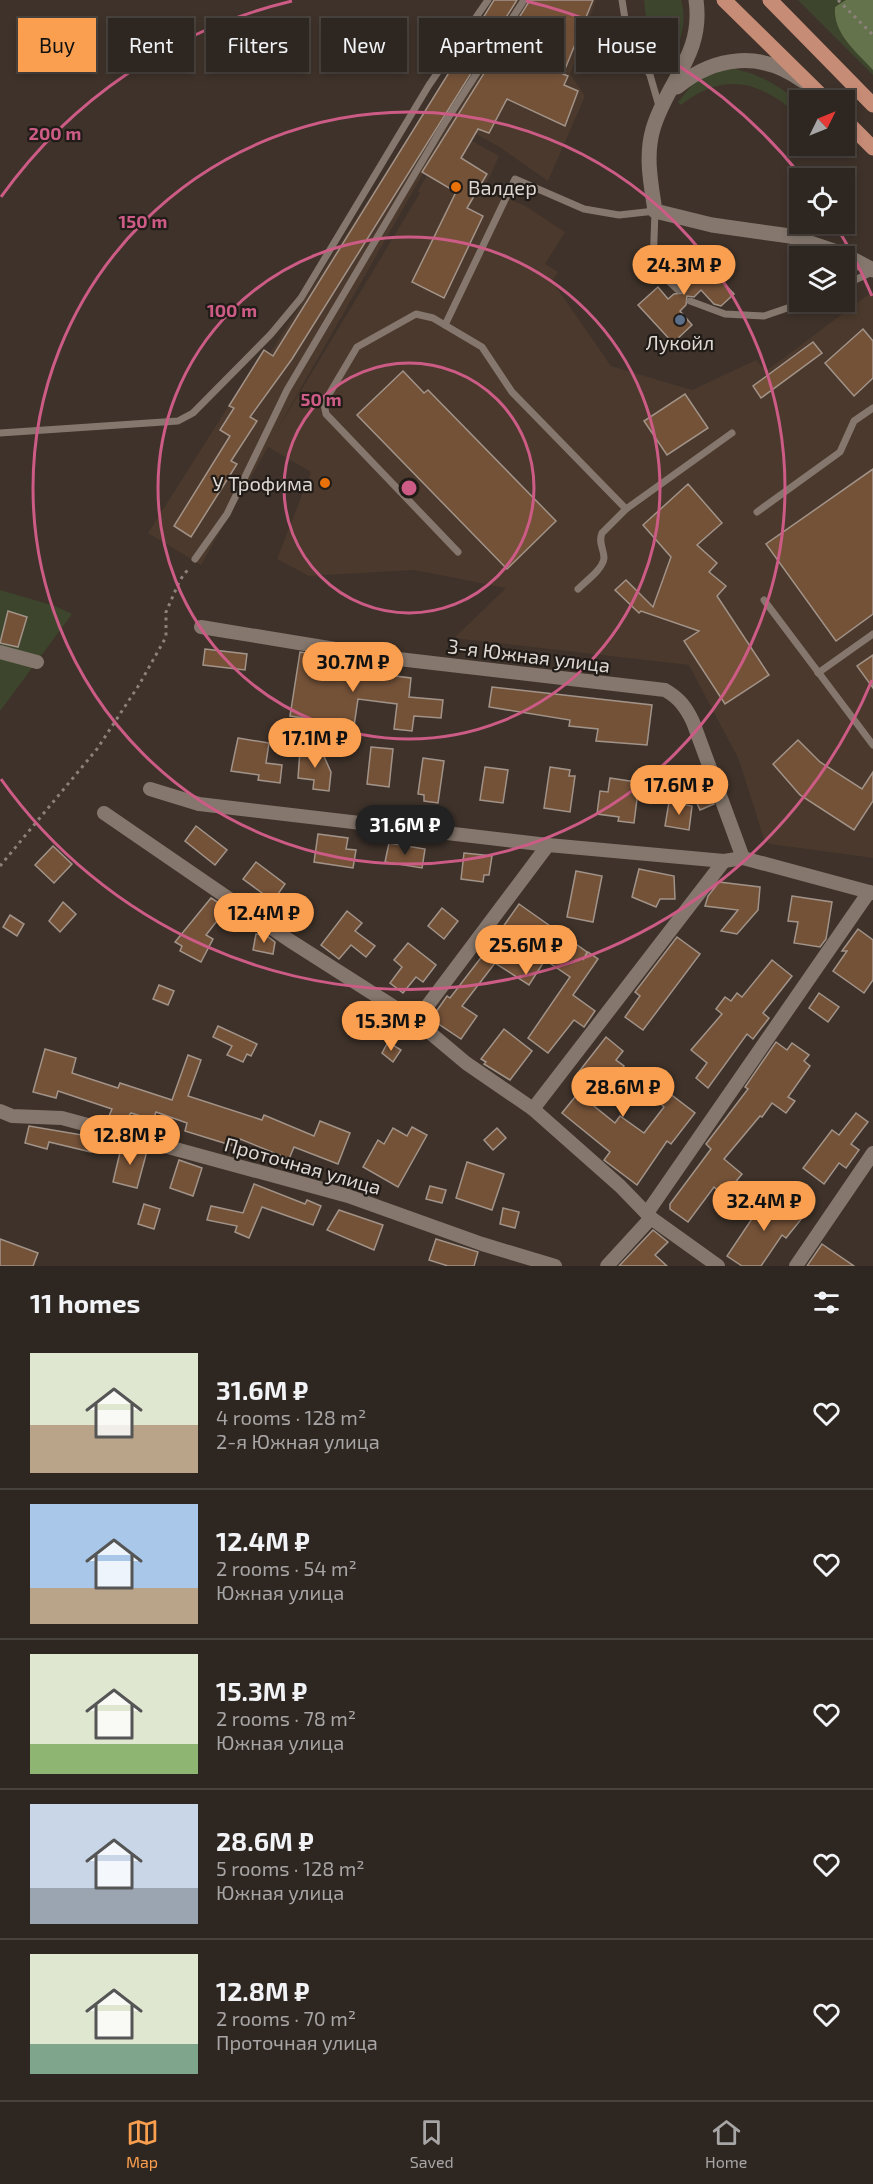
<!DOCTYPE html>
<html lang="en">
<head>
<meta charset="utf-8">
<style>
  :root { --surface:#2e2620; --page:#3a322d; --text:#f1f3f6; --muted:#a7a5a5; --line:#49433e; --accent:#fa9f4f }
  body { margin:0; font-family:"Exo 2",sans-serif; background:var(--page); color:var(--text); height:100vh; display:flex; flex-direction:column; font-size:22px; white-space:nowrap }
  * { box-sizing:border-box; margin:0 }
  p { font-size:20px; color:var(--muted) }
  .icon { flex:none; width:33px; height:33px; fill:none; stroke:currentColor; stroke-width:2; stroke-linecap:round; stroke-linejoin:round }
  .map { position:relative; height:1266px; overflow:hidden }
  .panel { display:flex; flex-direction:column; background:var(--surface); flex:1 }
  .panel>* { flex:none }
  .hud { position:absolute; left:18px; top:18px; width:837px; height:54px; display:flex; gap:12px }
  .needle { width:39px; rotate:47deg }
  .buttons { position:absolute; left:789px; top:90px; display:grid; gap:12px }
  .buttons a { display:grid; place-items:center; width:66px; height:66px; border-radius:0px; background:var(--surface); box-shadow:0 3px 9px #0003,0 0 0 2px var(--line); font-size:30px }
  .price { position:absolute; translate:-50% -51px; padding:0 14px; border-radius:21px; background:var(--accent); color:#111; font-size:20px; line-height:39px; filter:drop-shadow(0 2px 3px #0008) }
  .price::after { content:''; position:absolute; left:50%; top:36px; width:18px; height:14px; margin-left:-9px; background:inherit; clip-path:polygon(0 0,100% 0,50% 100%) }
  .price.current { background:#222; color:#fff }
  ul { padding:0; list-style:none }
  li { display:flex; align-items:center; gap:18px; height:150px; padding:0 30px }
  li+li { border-top:2px solid var(--line) }
  li span { display:grid; place-items:center; flex:none; width:168px; height:120px; border-radius:0px; color:#555 }
  li>.icon { margin-inline-start:auto }
  span .icon { width:72px; height:72px; fill:#fffc; stroke-width:1 }
  li b { font-size:26px }
  h2 { display:flex; justify-content:space-between; align-items:center; height:72px; padding:0 30px; font-size:26px }
  .pill { padding:0 21px; border-radius:0px; background:var(--surface); box-shadow:0 3px 9px #0003,0 0 0 2px var(--line); font-size:21px; line-height:54px }
  .pill.current { background:var(--accent); color:#111 }
  .tab-bar { display:flex; justify-content:space-around; align-items:center; height:84px; border-top:2px solid var(--line); background:var(--surface); font-size:16px; color:var(--muted) }
  .tab-bar a { display:grid; justify-items:center; gap:3px }
  .tab-bar .current { color:var(--accent) }
  .map>svg:first-child { display:block }
  .built { fill:#4a392c }
  .green { fill:#3d462c }
  .forest { fill:#65734d }
  .building { fill:#745238; stroke:#a29389; stroke-width:1.5 }
  .lines { fill:none; stroke-linecap:round; stroke-linejoin:round }
  .path { stroke:#8c827b; stroke-width:3; stroke-dasharray:3 4.5; stroke-linecap:butt }
  .lane { stroke:#85776d; stroke-width:7 }
  .street { stroke:#85776d; stroke-width:14 }
  .secondary { stroke:#85776d; stroke-width:15 }
  .primary { stroke:#c78c76; stroke-width:15 }
  .ring { fill:none; stroke:#cc5b85; stroke-width:3 }
  .food-dot { fill:#e8710a; stroke:#211c18; stroke-width:2 }
  .service-dot { fill:#5c6f8a; stroke:#211c18; stroke-width:2 }
  .labels { text-anchor:middle; dominant-baseline:central; stroke-width:4.5; stroke-linejoin:round; paint-order:stroke }
  .poi-label { font-size:20px; fill:#dfd7d2; stroke:#211c18; text-anchor:start }
  .street-label { font-size:20px; fill:#dfd7d2; stroke:#211c18 }
  .centre { fill:#cc5b85; stroke:#211c18; stroke-width:3 }
  .ring-label { font-size:18px; text-anchor:middle; font-weight:bold; fill:#cc5b85; stroke:#211c18; stroke-width:4.5; stroke-linejoin:round; paint-order:stroke }
</style>
</head>
<body>
<div class="map">
<svg width="873" height="1266" viewBox="0 0 873 1266">
  <rect width="100%" height="100%" fill="#3e322a"/>
  <polygon class="built" points="496,0 596,0 570,74 585,96 548,181 501,148 453,121 273,437 420,193 418,191 453,130 499,156 485,187 527,207 565,232 545,264 558,272 552,281 611,366 692,390 756,360 766,371 873,291 873,858 770,844 764,839 739,760 689,665 454,638 506,588 414,570 309,576 277,559 311,472 268,447 201,565 148,533 264,350 270,353"/>
  <g class="green">
    <path d="M644 0H681C688 24 679 46 669 67H660L651 60Z"/>
    <polygon points="798,0 873,0 873,75"/>
    <path d="M725 67C755 72 776 83 799 102V116C761 81 724 71 681 105L678 102 696 80Z"/>
    <polygon points="0,590 55,606 72,614 0,711"/>
  </g>
  <path class="forest" d="M846 0H873V70C856 51 833 34 835 7Z"/>
  <g class="building">
    <polygon points="494,0 517,0 292,359 250,417 257,421 231,461 237,464 191,537 174,526 230,436 220,430 234,408 229,406 264,350 273,356"/>
    <polygon points="530,0 593,0 563,74 568,76 564,85 578,91 565,126 507,99 489,133 478,129 461,158 487,174 467,208 483,216 444,298 412,282 456,192 422,172"/>
    <polygon points="688,246 734,294 721,306 714,304 701,290 694,297 687,296 686,305 680,311 692,325 673,343 638,305 658,287 668,299 674,294 682,293 682,286 690,278 673,261"/>
    <polygon points="863,329 873,341 873,378 854,396 825,363"/>
    <polygon points="813,342 822,353 761,398 753,386"/>
    <polygon points="403,371 424,393 428,390 556,521 507,569 357,415"/>
    <polygon points="685,394 708,428 667,455 644,421"/>
    <polygon points="873,469 873,614 836,641 766,544"/>
    <polygon points="688,484 722,523 697,545 717,563 709,572 726,586 717,596 769,675 725,704 684,641 699,631 641,611 639,613 615,590 626,580 653,607 671,557 643,525"/>
    <polygon points="8,611 27,617 18,647 0,643"/>
    <polygon points="205,649 247,654 245,670 203,665"/>
    <polygon points="300,652 363,663 362,672 411,678 409,697 443,700 441,718 414,716 412,731 394,729 397,704 358,699 354,726 290,716"/>
    <polygon points="873,655 873,688 857,666"/>
    <polygon points="492,687 652,705 647,745 596,741 598,729 569,726 570,720 489,707"/>
    <polygon points="238,738 269,743 266,763 282,765 280,783 258,780 259,775 231,771"/>
    <polygon points="798,740 820,762 862,789 873,772 873,801 854,830 800,795 773,764"/>
    <polygon points="371,747 393,749 389,787 367,784"/>
    <polygon points="300,750 322,752 331,772 329,791 313,789 314,780 298,778"/>
    <polygon points="423,758 444,761 438,803 424,801 424,795 418,794"/>
    <polygon points="485,767 508,770 503,803 480,800"/>
    <polygon points="550,767 570,770 569,776 575,776 570,812 544,808"/>
    <polygon points="610,778 636,782 635,791 638,791 634,823 618,821 619,817 597,814 600,791 608,792"/>
    <polygon points="702,779 714,804 700,810 689,785"/>
    <polygon points="669,802 692,806 689,830 665,826"/>
    <polygon points="196,826 227,850 215,865 185,841"/>
    <polygon points="318,834 348,838 346,849 356,850 353,868 314,862"/>
    <polygon points="389,843 425,849 422,868 385,862"/>
    <polygon points="53,846 72,864 54,883 35,865"/>
    <polygon points="464,853 492,856 489,875 484,875 483,882 461,879"/>
    <polygon points="256,862 285,884 273,901 243,879"/>
    <polygon points="639,869 674,876 675,899 660,899 656,907 632,897"/>
    <polygon points="576,871 602,876 593,922 567,917"/>
    <polygon points="719,882 760,887 758,910 737,934 721,931 738,910 705,906 708,896"/>
    <polygon points="792,896 832,902 826,939 820,947 794,943 798,922 788,921"/>
    <polygon points="211,898 227,908 206,935 213,939 201,962 180,951 182,946 175,942"/>
    <polygon points="63,902 76,914 60,932 49,921"/>
    <polygon points="519,904 587,952 583,960 588,952 598,959 573,995 595,1011 584,1027 574,1020 548,1053 528,1038 570,977 545,960 529,985 495,963 462,1006 477,1016 461,1039 431,1019 447,996 450,998 483,955 480,953 494,932 498,934"/>
    <polygon points="442,908 458,921 444,939 428,926"/>
    <polygon points="347,911 362,923 355,931 375,946 366,957 351,945 339,959 321,945"/>
    <polygon points="10,915 24,924 17,936 3,927"/>
    <polygon points="858,929 873,940 873,980 864,993 833,971 847,951 842,951"/>
    <polygon points="256,934 267,936 275,942 273,954 253,950"/>
    <polygon points="677,937 700,954 643,1030 625,1017 640,996 635,992"/>
    <polygon points="408,943 436,965 423,982 416,977 403,993 390,983 402,967 394,960"/>
    <polygon points="772,960 792,976 763,1013 769,1018 753,1039 747,1034 708,1088 696,1078 707,1063 691,1050 722,1014 716,1009 725,997 731,1001 737,993 742,997"/>
    <polygon points="159,985 174,991 168,1005 153,999"/>
    <polygon points="819,993 839,1007 828,1022 809,1008"/>
    <polygon points="218,1026 257,1044 251,1056 247,1054 243,1062 227,1055 232,1046 213,1037"/>
    <polygon points="504,1029 532,1051 510,1080 484,1064 486,1062 481,1059"/>
    <polygon points="606,1037 623,1051 616,1060 624,1066 594,1106 615,1123 620,1116 644,1133 664,1107 661,1104 669,1093 695,1113 671,1144 667,1141 637,1185 604,1160 610,1152 562,1113 588,1081 578,1073"/>
    <polygon points="388,1042 401,1050 393,1062 382,1053"/>
    <polygon points="776,1042 787,1050 792,1043 809,1055 804,1061 810,1066 788,1097 795,1101 786,1113 772,1103 762,1117 760,1116 724,1159 742,1174 724,1196 714,1187 688,1222 670,1209 670,1204 711,1149 706,1144 748,1089 745,1087"/>
    <polygon points="45,1049 76,1058 72,1073 118,1088 120,1083 172,1100 188,1055 201,1060 188,1096 262,1120 264,1115 314,1136 320,1121 350,1133 338,1164 294,1147 289,1159 240,1139 237,1147 185,1131 187,1123 156,1112 153,1120 131,1113 125,1121 109,1116 112,1109 58,1091 56,1098 33,1092"/>
    <polygon points="856,1113 868,1122 851,1144 859,1150 846,1168 839,1163 824,1184 803,1168 832,1130 839,1135"/>
    <polygon points="29,1126 94,1137 91,1152 49,1142 47,1149 25,1143"/>
    <polygon points="412,1127 427,1135 398,1187 363,1167 378,1140 384,1144 393,1128 407,1136"/>
    <polygon points="497,1128 506,1138 493,1150 484,1140"/>
    <polygon points="122,1144 147,1151 137,1188 113,1182"/>
    <polygon points="179,1160 202,1168 193,1196 170,1188"/>
    <polygon points="467,1162 504,1174 492,1210 456,1198"/>
    <polygon points="254,1184 305,1204 307,1200 321,1206 313,1225 262,1207 249,1238 235,1232 237,1226 207,1220 211,1206 243,1213"/>
    <polygon points="430,1186 446,1190 442,1203 426,1199"/>
    <polygon points="770,1192 803,1217 786,1238 782,1235 761,1266 742,1266 727,1256"/>
    <polygon points="144,1204 160,1209 154,1229 138,1224"/>
    <polygon points="503,1208 519,1212 515,1228 500,1224"/>
    <polygon points="339,1210 383,1225 374,1250 327,1230"/>
    <polygon points="653,1230 668,1242 655,1255 667,1266 619,1266"/>
    <polygon points="0,1239 38,1253 33,1266 0,1266"/>
    <polygon points="436,1239 478,1252 474,1266 448,1266 429,1260"/>
    <polygon points="822,1244 854,1266 807,1266"/>
  </g>
  <g class="lines">
    <g class="path">
      <polyline points="838,0 873,35"/>
      <polyline points="0,866 97,749 139,685 166,637 166,612 180,580 189,568"/>
    </g>
    <g class="lane">
      <polyline points="622,0 628,38 650,75 659,106"/>
      <polyline points="844,285 872,272"/>
      <polyline points="690,301 725,314 764,316 805,302"/>
      <polyline points="445,325 515,179 584,209 619,215 655,211 653,267 678,290"/>
      <polyline points="0,433 178,421 193,413 271,334 301,298 429,85 488,0"/>
      <polyline points="757,512 840,452 854,421 873,408"/>
      <polyline points="458,552 326,414 324,404 328,396 357,347 416,314 433,318 482,347 512,392 626,509 732,433"/>
      <polyline points="195,559 227,514 287,390 446,121 524,0"/>
      <path d="M578 589C586 581 603 569 604 558 604 549 598 543 602 533L626 509"/>
      <polyline points="764,600 873,745"/>
      <polyline points="818,673 873,634"/>
    </g>
    <g class="street">
      <path d="M201 627 390 658 665 690C679 698 686 707 693 722L743 858"/>
      <polyline points="0,652 37,662"/>
      <polyline points="150,789 199,804 548,845 724,861 743,858 873,893"/>
      <polyline points="104,813 289,940 416,1021 466,1063 533,1109 620,1186 651,1218 718,1266"/>
      <polyline points="416,1021 548,845"/>
      <polyline points="533,1109 724,861"/>
      <polyline points="0,1111 12,1116 62,1118 348,1196 482,1244 555,1266"/>
      <polyline points="647,1213 869,892"/>
      <polyline points="607,1266 651,1218"/>
      <polyline points="796,1266 873,1153"/>
    </g>
    <g class="secondary">
      <path d="M696 0C704 55 667 81 653 129 645 156 651 184 655 211L712 225 790 236 843 254 873 270"/>
      <path d="M677 87C716 55 762 51 803 81"/>
    </g>
    <g class="primary">
      <polyline points="724,0 826,100"/>
      <polyline points="770,0 873,105"/>
      <polyline points="844,119 873,148"/>
    </g>
  </g>
  <g class="ring">
    <circle cx="409" cy="488" r="125"/>
    <circle cx="409" cy="488" r="251"/>
    <circle cx="409" cy="488" r="376"/>
    <path d="M872 680A501 501 0 0 1 1 779M1 197A501 501 0 0 1 292 1M526 1A501 501 0 0 1 801 176M836 226A501 501 0 0 1 872 296"/>
  </g>
  <g class="food-dot">
    <circle cx="456" cy="187" r="6"/>
    <circle cx="325" cy="483" r="6"/>
  </g>
  <circle class="service-dot" cx="680" cy="320" r="6"/>
  <g class="labels">
    <g class="poi-label">
      <text x="468" y="187">Валдер</text>
      <text x="680" y="342" text-anchor="middle">Лукойл</text>
      <text x="313" y="483" text-anchor="end">У Трофима</text>
    </g>
    <g class="street-label">
      <text transform="translate(529 655) rotate(7)">3-я Южная улица</text>
      <text transform="translate(303 1165) rotate(16)">Проточная улица</text>
    </g>
  </g>
  <circle cx="409" cy="488" r="9" class="centre"/>
  <g class="ring-label">
    <text x="55" y="140">200 m</text>
    <text x="143" y="228">150 m</text>
    <text x="232" y="317">100 m</text>
    <text x="321" y="406">50 m</text>
  </g>
</svg>
<div class="buttons">
<a><svg class="needle" viewBox="-14 -14 28 28"><path d="M0-13l5 13h-10z" fill="#e53935"/><path d="M0 13l5-13h-10z" fill="#a7a5a5"/></svg></a>
<a><svg class="icon" aria-label="locate" viewBox="0 0 24 24"><circle cx="12" cy="12" r="6"/><path d="M12 2v4M12 18v4M2 12h4M18 12h4"/></svg></a>
<a><svg class="icon" aria-label="layers" viewBox="0 0 24 24"><path d="M12 4l9 5-9 5-9-5zM3 14l9 5 9-5"/></svg></a>
</div>
<b class="price" style="left:684px;top:296px">24.3M ₽</b>
<b class="price" style="left:353px;top:693px">30.7M ₽</b>
<b class="price" style="left:315px;top:769px">17.1M ₽</b>
<b class="price" style="left:679px;top:816px">17.6M ₽</b>
<b class="price current" style="left:405px;top:856px">31.6M ₽</b>
<b class="price" style="left:264px;top:944px">12.4M ₽</b>
<b class="price" style="left:526px;top:976px">25.6M ₽</b>
<b class="price" style="left:391px;top:1052px">15.3M ₽</b>
<b class="price" style="left:623px;top:1118px">28.6M ₽</b>
<b class="price" style="left:130px;top:1166px">12.8M ₽</b>
<b class="price" style="left:764px;top:1232px">32.4M ₽</b>
<div class="hud">
<a class="pill current">Buy</a>
<a class="pill">Rent</a>
<a class="pill">Filters</a>
<a class="pill">New</a>
<a class="pill">Apartment</a>
<a class="pill">House</a>
</div>
</div>
<section class="panel">
<h2>11 homes<svg class="icon" aria-label="filters" viewBox="0 0 24 24"><path d="M4 7h16M4 17h16"/><circle cx="9" cy="7" r="2"/><circle cx="15" cy="17" r="2"/></svg></h2>
<ul>
<li><span style="background:linear-gradient(#dfe7d0 60%,#b9a48a 0)"><svg class="icon" aria-label="home" viewBox="0 0 24 24"><path d="M3 11l9-7 9 7M6 9v11h12V9"/></svg></span><div><b>31.6M ₽</b><p>4 rooms · 128 m²</p><p>2-я Южная улица</p></div><svg class="icon" aria-label="heart" viewBox="0 0 24 24"><path d="M12 20l-8-8c-3-5 5-10 8-4 3-6 11-1 8 4z"/></svg></li>
<li><span style="background:linear-gradient(#a9c7e8 70%,#b9a48a 0)"><svg class="icon" aria-label="home" viewBox="0 0 24 24"><path d="M3 11l9-7 9 7M6 9v11h12V9"/></svg></span><div><b>12.4M ₽</b><p>2 rooms · 54 m²</p><p>Южная улица</p></div><svg class="icon" aria-label="heart" viewBox="0 0 24 24"><path d="M12 20l-8-8c-3-5 5-10 8-4 3-6 11-1 8 4z"/></svg></li>
<li><span style="background:linear-gradient(#dfe7d0 75%,#8fb573 0)"><svg class="icon" aria-label="home" viewBox="0 0 24 24"><path d="M3 11l9-7 9 7M6 9v11h12V9"/></svg></span><div><b>15.3M ₽</b><p>2 rooms · 78 m²</p><p>Южная улица</p></div><svg class="icon" aria-label="heart" viewBox="0 0 24 24"><path d="M12 20l-8-8c-3-5 5-10 8-4 3-6 11-1 8 4z"/></svg></li>
<li><span style="background:linear-gradient(#c9d6e8 70%,#9aa5b1 0)"><svg class="icon" aria-label="home" viewBox="0 0 24 24"><path d="M3 11l9-7 9 7M6 9v11h12V9"/></svg></span><div><b>28.6M ₽</b><p>5 rooms · 128 m²</p><p>Южная улица</p></div><svg class="icon" aria-label="heart" viewBox="0 0 24 24"><path d="M12 20l-8-8c-3-5 5-10 8-4 3-6 11-1 8 4z"/></svg></li>
<li><span style="background:linear-gradient(#dfe7d0 75%,#7fa58c 0)"><svg class="icon" aria-label="home" viewBox="0 0 24 24"><path d="M3 11l9-7 9 7M6 9v11h12V9"/></svg></span><div><b>12.8M ₽</b><p>2 rooms · 70 m²</p><p>Проточная улица</p></div><svg class="icon" aria-label="heart" viewBox="0 0 24 24"><path d="M12 20l-8-8c-3-5 5-10 8-4 3-6 11-1 8 4z"/></svg></li>
</ul>
</section>
<nav class="tab-bar">
<a class="current"><svg class="icon" aria-label="map" viewBox="0 0 24 24"><path d="M3 6l6-2 6 2 6-2v14l-6 2-6-2-6 2zM9 4v14M15 6v14"/></svg>Map</a>
<a><svg class="icon" aria-label="saved" viewBox="0 0 24 24"><path d="M7 4h10v16l-5-4-5 4z"/></svg>Saved</a>
<a><svg class="icon" aria-label="home" viewBox="0 0 24 24"><path d="M3 11l9-7 9 7M6 9v11h12V9"/></svg>Home</a>
</nav>
</body>
</html>
